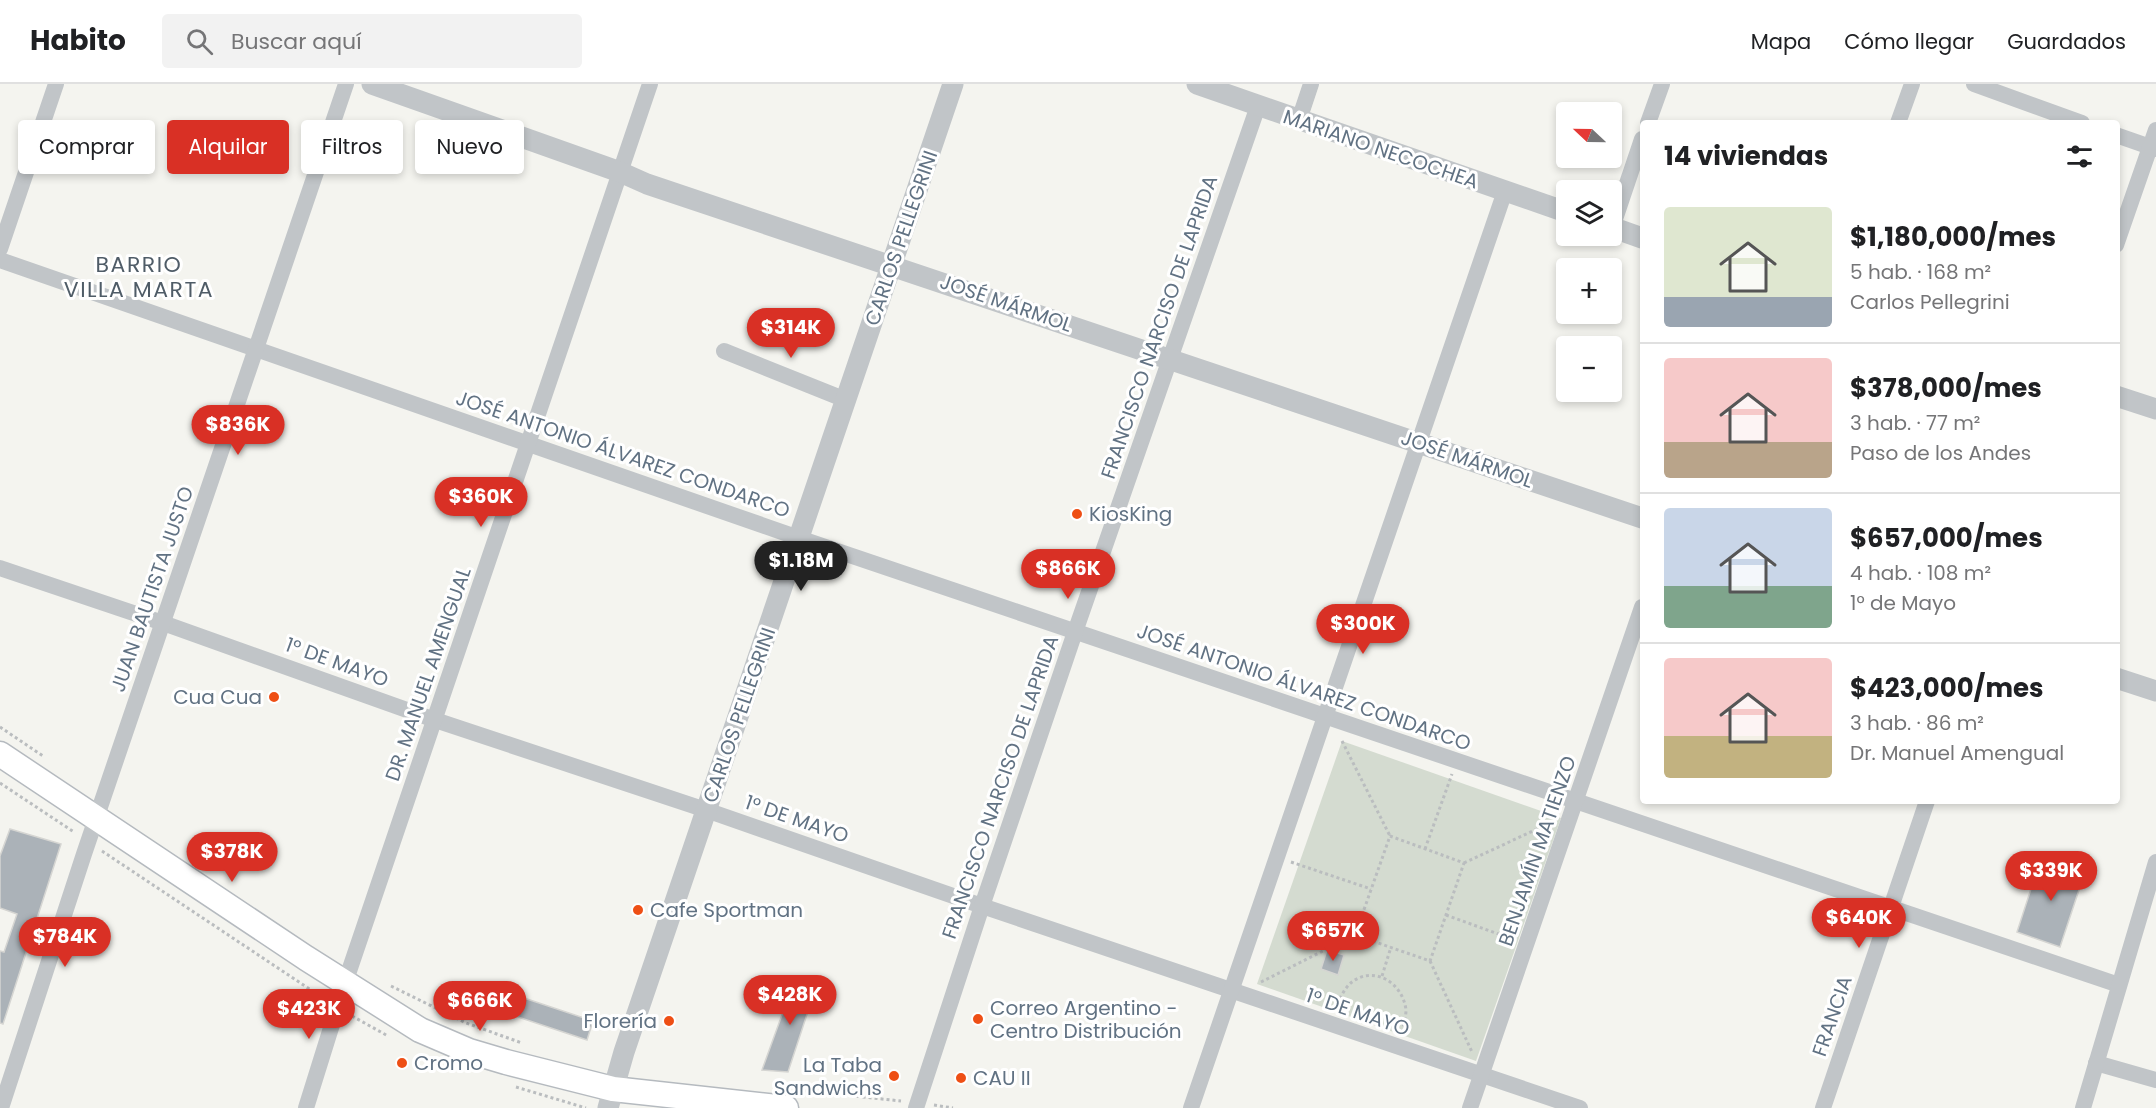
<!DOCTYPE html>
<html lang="es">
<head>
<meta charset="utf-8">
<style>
  :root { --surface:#fff; --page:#f2f2f2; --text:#202124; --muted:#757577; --line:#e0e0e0; --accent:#d93025 }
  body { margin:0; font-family:Poppins,sans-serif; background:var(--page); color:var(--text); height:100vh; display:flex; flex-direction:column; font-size:22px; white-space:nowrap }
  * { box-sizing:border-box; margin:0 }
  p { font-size:20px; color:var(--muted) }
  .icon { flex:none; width:33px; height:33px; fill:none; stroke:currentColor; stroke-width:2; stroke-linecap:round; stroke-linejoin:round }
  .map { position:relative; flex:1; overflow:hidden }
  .details { position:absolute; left:1640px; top:36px; width:480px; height:684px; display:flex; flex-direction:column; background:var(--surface); border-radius:6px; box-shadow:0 3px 9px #0003 }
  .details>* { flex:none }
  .hud { position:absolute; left:18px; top:36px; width:570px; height:54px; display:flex; gap:12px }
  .needle { width:39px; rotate:292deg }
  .buttons { position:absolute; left:1556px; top:18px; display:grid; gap:12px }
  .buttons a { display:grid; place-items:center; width:66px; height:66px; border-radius:6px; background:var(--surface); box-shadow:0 3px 9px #0003; font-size:30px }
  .price { position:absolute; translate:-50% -51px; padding:0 14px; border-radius:21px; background:var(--accent); color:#fff; font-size:20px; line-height:39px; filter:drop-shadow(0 2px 3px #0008) }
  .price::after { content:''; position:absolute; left:50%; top:36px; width:18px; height:14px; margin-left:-9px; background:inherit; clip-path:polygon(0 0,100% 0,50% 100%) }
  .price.active { background:#222; color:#fff }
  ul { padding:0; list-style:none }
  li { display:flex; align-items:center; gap:18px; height:150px; padding:0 24px }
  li+li { border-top:2px solid var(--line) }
  li span { display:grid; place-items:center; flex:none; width:168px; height:120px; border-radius:6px; color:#555 }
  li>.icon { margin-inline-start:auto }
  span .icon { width:72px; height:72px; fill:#fffc; stroke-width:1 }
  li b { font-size:26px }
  h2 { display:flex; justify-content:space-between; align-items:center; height:72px; padding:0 24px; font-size:26px }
  .tag { padding:0 21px; border-radius:6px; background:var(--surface); box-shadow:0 3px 9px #0003; font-size:21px; line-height:54px }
  .tag.active { background:var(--accent); color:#fff }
  header { display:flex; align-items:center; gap:36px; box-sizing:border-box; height:84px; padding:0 30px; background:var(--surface); border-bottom:2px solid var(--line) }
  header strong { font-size:28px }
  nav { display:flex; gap:33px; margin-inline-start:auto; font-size:21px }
  .search { width:420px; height:54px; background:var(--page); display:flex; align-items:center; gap:15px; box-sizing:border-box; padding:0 21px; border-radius:6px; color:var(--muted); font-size:22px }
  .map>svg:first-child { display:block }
  .green { fill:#d4dbd0 }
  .building { fill:#abb2b8; stroke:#d5d5d2; stroke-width:1.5 }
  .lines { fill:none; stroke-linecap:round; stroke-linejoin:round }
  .secondary-casing { stroke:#b5babf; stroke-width:27 }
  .path { stroke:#babdbf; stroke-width:3; stroke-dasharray:3 3; stroke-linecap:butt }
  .minor { stroke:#c1c5c8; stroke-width:16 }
  .tertiary { stroke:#c1c5c8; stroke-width:21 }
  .secondary { stroke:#fff; stroke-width:24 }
  .poi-dot { fill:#ee4f15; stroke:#fff; stroke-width:2 }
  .labels { text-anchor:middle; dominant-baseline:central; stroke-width:6; stroke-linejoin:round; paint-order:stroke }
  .street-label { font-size:20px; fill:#617283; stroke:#fff }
  .poi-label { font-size:20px; fill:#617283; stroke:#fff; text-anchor:start }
  .quarter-label { font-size:22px; letter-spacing:1.5px; fill:#4f5c67; stroke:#fff }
</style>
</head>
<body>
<header>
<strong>Habito</strong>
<div class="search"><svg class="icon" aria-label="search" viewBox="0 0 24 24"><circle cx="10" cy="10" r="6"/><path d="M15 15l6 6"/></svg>Buscar aquí</div>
<nav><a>Mapa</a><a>Cómo llegar</a><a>Guardados</a></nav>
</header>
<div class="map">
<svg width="2156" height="1024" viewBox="0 0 2156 1024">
  <rect width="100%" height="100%" fill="#f4f4ef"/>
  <polygon class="green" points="1342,657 1561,734 1476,977 1257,900"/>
  <g class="building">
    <polygon points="10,745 61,760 3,940 0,939 0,867 4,868 17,830 0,824 0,772"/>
    <polygon points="2041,774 2085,788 2060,863 2017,848"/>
    <polygon points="1327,866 1344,871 1338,891 1321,885"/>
    <polygon points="796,892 817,900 788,988 762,986"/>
    <polygon points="512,910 593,937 587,956 506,929"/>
  </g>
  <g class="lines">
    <defs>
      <polyline id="secondary" points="0,670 306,874 420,946 469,967 506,978 613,1005 786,1024"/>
    </defs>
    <use href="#secondary" class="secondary-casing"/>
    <g class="path">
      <polyline points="0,643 43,672"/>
      <polyline points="1342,657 1390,752"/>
      <polyline points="0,699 74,748"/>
      <polyline points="1425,765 1452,690"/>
      <polyline points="102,767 323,914"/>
      <polyline points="1291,778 1371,805"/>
      <polyline points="1464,779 1550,739"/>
      <polyline points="1446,831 1512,855"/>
      <polyline points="1430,877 1472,968"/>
      <polyline points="1382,892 1391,863"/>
      <polyline points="1261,898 1355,851 1390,752 1464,779 1430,877 1355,851"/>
      <polyline points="391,902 466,939 522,959"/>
      <path d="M1334 925C1339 917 1344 904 1352 898 1374 881 1403 899 1406 926 1406 933 1403 942 1402 949"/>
      <polyline points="352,932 388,952"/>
      <polyline points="516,1003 586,1024"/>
      <polyline points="797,1006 901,1017"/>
      <polyline points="934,1021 953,1024"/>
    </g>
    <g class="minor">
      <polyline points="1974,0 2082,39"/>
      <polyline points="1299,36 1311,0"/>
      <polyline points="1648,39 1662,0"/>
      <polyline points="1898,39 1912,0"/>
      <polyline points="2116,51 2156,65"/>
      <polyline points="1612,144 1642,55"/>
      <polyline points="2116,161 2156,46"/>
      <polyline points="0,165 56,0"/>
      <polyline points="0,176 799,454 2119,901"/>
      <polyline points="724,267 846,316"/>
      <polyline points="0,484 163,539 435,636 706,726 982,822 1580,1024"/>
      <polyline points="2096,979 2156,996"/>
      <polyline points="1,1024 84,770 346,0"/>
      <polyline points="306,1024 345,899 650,0"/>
      <polyline points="916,1024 982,822 1075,548 1258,22"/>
      <polyline points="1191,1024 1505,107"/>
      <polyline points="1470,1024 1642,523"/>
      <polyline points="1823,1024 1927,717"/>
      <polyline points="2083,1024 2156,778"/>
    </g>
    <g class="tertiary">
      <polyline points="372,0 620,88 647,100 1642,434"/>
      <polyline points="1197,0 1566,128"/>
      <polyline points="1611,143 1642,154"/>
      <polyline points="2116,312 2156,325"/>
      <polyline points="2116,594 2156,607"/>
      <polyline points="608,1024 624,968 953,0"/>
    </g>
    <use href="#secondary" class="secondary"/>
  </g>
  <g class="poi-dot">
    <circle cx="1077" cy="430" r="6"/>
    <circle cx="274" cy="613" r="6"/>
    <circle cx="638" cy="826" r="6"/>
    <circle cx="978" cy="935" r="6"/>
    <circle cx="669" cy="937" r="6"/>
    <circle cx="402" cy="979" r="6"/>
    <circle cx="894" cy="992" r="6"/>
    <circle cx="961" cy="994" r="6"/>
  </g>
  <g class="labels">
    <g class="street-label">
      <text transform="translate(1381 65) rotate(19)">MARIANO NECOCHEA</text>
      <text transform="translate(901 154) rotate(-71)">CARLOS PELLEGRINI</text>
      <text transform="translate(1006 219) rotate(19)">JOSÉ MÁRMOL</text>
      <text transform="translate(1159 243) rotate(-71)">FRANCISCO NARCISO DE LAPRIDA</text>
      <text transform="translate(623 370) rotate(19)">JOSÉ ANTONIO ÁLVAREZ CONDARCO</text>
      <text transform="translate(1467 375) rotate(19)">JOSÉ MÁRMOL</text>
      <text transform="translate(152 505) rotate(-71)">JUAN BAUTISTA JUSTO</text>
      <text transform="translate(337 578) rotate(20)">1° DE MAYO</text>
      <text transform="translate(428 590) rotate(-71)">DR. MANUEL AMENGUAL</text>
      <text transform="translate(1304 603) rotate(19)">JOSÉ ANTONIO ÁLVAREZ CONDARCO</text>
      <text transform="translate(739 631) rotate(-71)">CARLOS PELLEGRINI</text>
      <text transform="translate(1000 703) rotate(-71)">FRANCISCO NARCISO DE LAPRIDA</text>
      <text transform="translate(797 735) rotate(19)">1° DE MAYO</text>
      <text transform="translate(1537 767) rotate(-71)">BENJAMÍN MATIENZO</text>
      <text transform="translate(1358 928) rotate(19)">1° DE MAYO</text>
      <text transform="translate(1832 932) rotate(-71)">FRANCIA</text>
    </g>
    <g class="poi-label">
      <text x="1089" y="430">KiosKing</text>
      <text x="262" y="613" text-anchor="end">Cua Cua</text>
      <text x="650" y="826">Cafe Sportman</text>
      <text x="990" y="924">Correo Argentino -<tspan x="990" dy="23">Centro Distribución</tspan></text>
      <text x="657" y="937" text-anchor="end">Florería</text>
      <text x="414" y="979">Cromo</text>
      <text x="882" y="981" text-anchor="end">La Taba<tspan x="882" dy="23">Sandwichs</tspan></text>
      <text x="973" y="994">CAU II</text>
    </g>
    <g class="quarter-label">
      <text x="139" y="180">BARRIO<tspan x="139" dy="25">VILLA MARTA</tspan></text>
    </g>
  </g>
</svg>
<div class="buttons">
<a><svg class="needle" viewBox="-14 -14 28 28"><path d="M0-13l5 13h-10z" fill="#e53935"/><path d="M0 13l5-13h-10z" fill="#757577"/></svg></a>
<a><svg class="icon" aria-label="layers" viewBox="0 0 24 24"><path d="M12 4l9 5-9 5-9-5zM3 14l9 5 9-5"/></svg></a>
<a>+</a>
<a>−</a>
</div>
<b class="price" style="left:791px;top:275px">$314K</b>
<b class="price" style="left:238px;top:372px">$836K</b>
<b class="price" style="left:481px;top:444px">$360K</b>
<b class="price active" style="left:801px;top:508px">$1.18M</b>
<b class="price" style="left:1068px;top:516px">$866K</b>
<b class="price" style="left:1363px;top:571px">$300K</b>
<b class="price" style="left:232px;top:799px">$378K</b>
<b class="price" style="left:2051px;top:818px">$339K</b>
<b class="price" style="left:1859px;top:865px">$640K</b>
<b class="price" style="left:1333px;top:878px">$657K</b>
<b class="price" style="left:65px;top:884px">$784K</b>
<b class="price" style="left:790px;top:942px">$428K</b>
<b class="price" style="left:480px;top:948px">$666K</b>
<b class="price" style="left:309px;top:956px">$423K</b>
<div class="hud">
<a class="tag">Comprar</a>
<a class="tag active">Alquilar</a>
<a class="tag">Filtros</a>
<a class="tag">Nuevo</a>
</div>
<section class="details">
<h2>14 viviendas<svg class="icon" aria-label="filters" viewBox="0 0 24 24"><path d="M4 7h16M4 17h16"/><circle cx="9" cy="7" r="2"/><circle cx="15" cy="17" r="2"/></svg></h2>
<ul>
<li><span style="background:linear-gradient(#dfe7d0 75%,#9aa5b1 0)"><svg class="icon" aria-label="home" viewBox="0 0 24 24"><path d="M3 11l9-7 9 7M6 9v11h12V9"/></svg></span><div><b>$1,180,000/mes</b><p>5 hab. · 168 m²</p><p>Carlos Pellegrini</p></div></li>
<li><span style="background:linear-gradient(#f6c9c9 70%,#b9a48a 0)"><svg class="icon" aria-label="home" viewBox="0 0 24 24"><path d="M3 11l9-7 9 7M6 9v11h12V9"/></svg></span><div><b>$378,000/mes</b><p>3 hab. · 77 m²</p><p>Paso de los Andes</p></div></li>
<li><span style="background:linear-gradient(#c9d6e8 65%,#7fa58c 0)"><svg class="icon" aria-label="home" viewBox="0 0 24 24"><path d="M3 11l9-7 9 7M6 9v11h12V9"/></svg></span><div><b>$657,000/mes</b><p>4 hab. · 108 m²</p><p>1° de Mayo</p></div></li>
<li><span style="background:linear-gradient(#f6c9c9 65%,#c2b280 0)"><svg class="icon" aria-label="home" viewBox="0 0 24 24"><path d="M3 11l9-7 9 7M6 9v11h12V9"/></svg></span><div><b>$423,000/mes</b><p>3 hab. · 86 m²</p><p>Dr. Manuel Amengual</p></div></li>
</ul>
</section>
</div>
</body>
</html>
